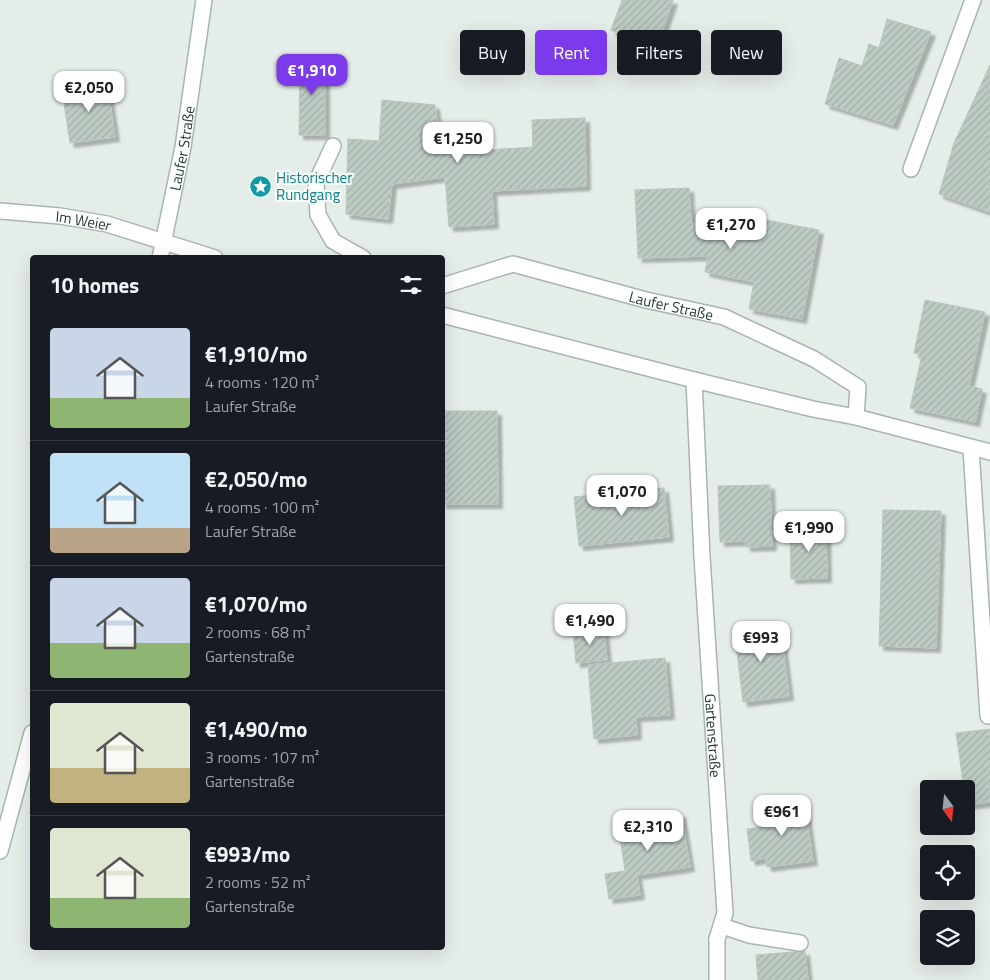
<!DOCTYPE html>
<html lang="en">
<head>
<meta charset="utf-8">
<style>
  :root { --surface:#171b24; --page:#242831; --text:#f1f3f6; --muted:#9ea1a6; --line:#363941; --accent:#7c3aed }
  body { margin:0; font-family:"Titillium Web",sans-serif; background:var(--page); color:var(--text); height:100vh; display:flex; flex-direction:column; font-size:19px; white-space:nowrap }
  * { box-sizing:border-box; margin:0 }
  p { font-size:16px; color:var(--muted) }
  .icon { flex:none; width:28px; height:28px; fill:none; stroke:currentColor; stroke-width:2; stroke-linecap:round; stroke-linejoin:round }
  .map { position:relative; flex:1; overflow:hidden }
  .drawer { position:absolute; left:30px; top:255px; width:415px; height:695px; display:flex; flex-direction:column; background:var(--surface); border-radius:5px; box-shadow:0 5px 20px #0002 }
  .drawer>* { flex:none }
  .guide { position:absolute; left:460px; top:30px; width:455px; height:45px; display:flex; gap:10px }
  .needle { width:32px; rotate:165deg }
  .tools { position:absolute; left:920px; top:780px; display:grid; gap:10px }
  .tools a { display:grid; place-items:center; width:55px; height:55px; border-radius:5px; background:var(--surface); box-shadow:0 5px 20px #0002; font-size:25px }
  .price { position:absolute; translate:-50% -42px; padding:0 11px; border-radius:10px; background:#fff; color:#222; font-size:16px; line-height:32px; filter:drop-shadow(0 1px 2px #0008) }
  .price::after { content:''; position:absolute; left:50%; top:30px; width:15px; height:11px; margin-left:-8px; background:inherit; clip-path:polygon(0 0,100% 0,50% 100%) }
  .price.active { background:var(--accent); color:#fff }
  ul { padding:0; list-style:none }
  li { display:flex; align-items:center; gap:15px; height:125px; padding:0 20px }
  li+li { border-top:1px solid var(--line) }
  li span { display:grid; place-items:center; flex:none; width:140px; height:100px; border-radius:5px; color:#555 }
  li>.icon { margin-inline-start:auto }
  span .icon { width:60px; height:60px; fill:#fffc; stroke-width:1 }
  li b { font-size:21px }
  h2 { display:flex; justify-content:space-between; align-items:center; height:60px; padding:0 20px; font-size:21px }
  .chip { padding:0 18px; border-radius:5px; background:var(--surface); box-shadow:0 5px 20px #0002; font-size:18px; line-height:45px }
  .chip.active { background:var(--accent); color:#fff }
  .map>svg:first-child { display:block }
  .building { fill:url(#building-hatch); stroke:#b8c6be; filter:url(#shadow) }
  .lines { fill:none; stroke-linecap:round; stroke-linejoin:round }
  .service-casing { stroke:#a8b5ae; stroke-width:18 }
  .minor-casing { stroke:#a8b5ae; stroke-width:18 }
  .secondary-casing { stroke:#a4b8ae; stroke-width:18 }
  .service { stroke:#fff; stroke-width:15 }
  .minor { stroke:#fff; stroke-width:15 }
  .secondary { stroke:#fff; stroke-width:15 }
  .labels { text-anchor:middle; dominant-baseline:central; stroke-width:4.5; stroke-linejoin:round; paint-order:stroke }
  .street-label { font-size:15px; fill:#253e33; stroke:#f5faf7 }
  .culture-label { font-size:15px; fill:#0d838f; stroke:#f5faf7; text-anchor:start }
</style>
</head>
<body>
<div class="map">
<svg width="990" height="980" viewBox="0 0 990 980">
  <defs>
    <pattern id="building-hatch" width="6" height="6" patternUnits="userSpaceOnUse" patternTransform="scale(1.25)"><rect width="6" height="6" fill="#bdcbc3"/><path d="M-1 1l2-2M0 6l6-6M5 7l2-2" fill="none" stroke="#a2afa8"/></pattern>
    <filter id="shadow"><feDropShadow dx="4.5" dy="4.5" stdDeviation="1" flood-color="#0004"/></filter>
  </defs>
  <rect width="100%" height="100%" fill="#e5ede8"/>
  <g class="building">
    <polygon points="622,0 673,0 657,46 611,30"/>
    <polygon points="887,19 931,32 893,125 825,104 839,58 862,66 869,44 879,48"/>
    <polygon points="300,56 325,56 325,135 299,135"/>
    <polygon points="990,65 990,212 939,194 954,143"/>
    <polygon points="107,83 115,137 70,143 62,90"/>
    <polygon points="382,100 435,105 437,122 442,122 443,153 533,147 532,120 585,118 586,186 492,191 494,224 449,227 445,177 392,184 388,219 346,214 348,139 379,141"/>
    <polygon points="689,188 691,223 757,236 761,219 819,230 802,319 749,309 754,282 705,272 708,256 638,258 635,190"/>
    <polygon points="925,300 985,312 969,386 982,389 975,422 910,408 922,355 914,353"/>
    <polygon points="442,411 497,411 498,504 442,504"/>
    <polygon points="770,485 772,546 746,547 746,541 720,542 718,486"/>
    <polygon points="664,488 669,537 579,546 574,497"/>
    <polygon points="883,510 941,511 936,648 879,646"/>
    <polygon points="826,527 827,578 791,579 790,528"/>
    <polygon points="780,624 789,696 743,702 734,629"/>
    <polygon points="604,628 607,660 576,663 573,631"/>
    <polygon points="665,658 670,715 636,717 637,735 594,739 588,665"/>
    <polygon points="990,729 990,802 966,805 966,789 964,789 956,733"/>
    <polygon points="805,805 813,861 767,867 766,858 751,861 747,829 763,827 760,811"/>
    <polygon points="681,813 690,867 637,875 640,895 609,899 605,874 625,871 618,823"/>
    <polygon points="805,951 808,980 758,980 756,955"/>
  </g>
  <g class="lines">
    <defs>
      <g id="service">
        <polyline points="333,146 316,183 318,215 333,241 363,258"/>
        <polyline points="911,169 973,0"/>
        <path id="s1" d="M442 286 513 264 646 300 724 317 814 359 858 387 856 417"/>
        <polyline points="971,448 988,716"/>
        <polyline points="722,926 749,935 800,943"/>
        <polyline points="717,980 717,939"/>
      </g>
      <g id="minor">
        <path id="s2" d="M0 211 60 216 107 224 215 258"/>
        <polyline points="442,315 694,380 813,409 856,417 990,452"/>
        <path id="s3" d="M694 380 702 557 725 913 717 939"/>
      </g>
      <g id="secondary">
        <path id="s4" d="M160 258 183 147 204 0"/>
        <polyline points="0,851 32,733"/>
      </g>
    </defs>
    <use href="#service" class="service-casing"/>
    <use href="#minor" class="minor-casing"/>
    <use href="#secondary" class="secondary-casing"/>
    <use href="#service" class="service"/>
    <use href="#minor" class="minor"/>
    <use href="#secondary" class="secondary"/>
  </g>
  <defs>
    <symbol id="sight-disc" viewBox="-11 -11 22 22"><circle r="9.5" fill="#0f9aa8" stroke="#f5faf7"/><path d="M0-6L1.8-2.2L6-1.7L2.9 1.2L3.7 5.4L0 3.3L-3.7 5.4L-2.9 1.2L-6-1.7L-1.8-2.2Z" fill="#fff"/></symbol>
  </defs>
  <g fill-rule="evenodd">
    <use href="#sight-disc" x="248" y="174" width="25" height="25"/>
  </g>
  <g class="labels">
    <g class="street-label">
      <text stroke="none"><textPath href="#s4" startOffset="112">Laufer Straße</textPath></text>
      <text stroke="none"><textPath href="#s2" startOffset="84">Im Weier</textPath></text>
      <text stroke="none"><textPath href="#s1" startOffset="238">Laufer Straße</textPath></text>
      <text stroke="none"><textPath href="#s3" startOffset="356">Gartenstraße</textPath></text>
    </g>
    <g class="culture-label">
      <text x="276" y="177">Historischer<tspan x="276" dy="17">Rundgang</tspan></text>
    </g>
  </g>
</svg>
<div class="tools">
<a><svg class="needle" viewBox="-14 -14 28 28"><path d="M0-13l5 13h-10z" fill="#e53935"/><path d="M0 13l5-13h-10z" fill="#9ea1a6"/></svg></a>
<a><svg class="icon" aria-label="locate" viewBox="0 0 24 24"><circle cx="12" cy="12" r="6"/><path d="M12 2v4M12 18v4M2 12h4M18 12h4"/></svg></a>
<a><svg class="icon" aria-label="layers" viewBox="0 0 24 24"><path d="M12 4l9 5-9 5-9-5zM3 14l9 5 9-5"/></svg></a>
</div>
<b class="price active" style="left:312px;top:96px">€1,910</b>
<b class="price" style="left:89px;top:113px">€2,050</b>
<b class="price" style="left:458px;top:164px">€1,250</b>
<b class="price" style="left:731px;top:250px">€1,270</b>
<b class="price" style="left:622px;top:517px">€1,070</b>
<b class="price" style="left:809px;top:553px">€1,990</b>
<b class="price" style="left:590px;top:646px">€1,490</b>
<b class="price" style="left:761px;top:663px">€993</b>
<b class="price" style="left:782px;top:837px">€961</b>
<b class="price" style="left:648px;top:852px">€2,310</b>
<div class="guide">
<a class="chip">Buy</a>
<a class="chip active">Rent</a>
<a class="chip">Filters</a>
<a class="chip">New</a>
</div>
<section class="drawer">
<h2>10 homes<svg class="icon" aria-label="filters" viewBox="0 0 24 24"><path d="M4 7h16M4 17h16"/><circle cx="9" cy="7" r="2"/><circle cx="15" cy="17" r="2"/></svg></h2>
<ul>
<li><span style="background:linear-gradient(#c9d6e8 70%,#8fb573 0)"><svg class="icon" aria-label="home" viewBox="0 0 24 24"><path d="M3 11l9-7 9 7M6 9v11h12V9"/></svg></span><div><b>€1,910/mo</b><p>4 rooms · 120 m²</p><p>Laufer Straße</p></div></li>
<li><span style="background:linear-gradient(#bfe0f5 75%,#b9a48a 0)"><svg class="icon" aria-label="home" viewBox="0 0 24 24"><path d="M3 11l9-7 9 7M6 9v11h12V9"/></svg></span><div><b>€2,050/mo</b><p>4 rooms · 100 m²</p><p>Laufer Straße</p></div></li>
<li><span style="background:linear-gradient(#c9d6e8 65%,#8fb573 0)"><svg class="icon" aria-label="home" viewBox="0 0 24 24"><path d="M3 11l9-7 9 7M6 9v11h12V9"/></svg></span><div><b>€1,070/mo</b><p>2 rooms · 68 m²</p><p>Gartenstraße</p></div></li>
<li><span style="background:linear-gradient(#dfe7d0 65%,#c2b280 0)"><svg class="icon" aria-label="home" viewBox="0 0 24 24"><path d="M3 11l9-7 9 7M6 9v11h12V9"/></svg></span><div><b>€1,490/mo</b><p>3 rooms · 107 m²</p><p>Gartenstraße</p></div></li>
<li><span style="background:linear-gradient(#dfe7d0 70%,#8fb573 0)"><svg class="icon" aria-label="home" viewBox="0 0 24 24"><path d="M3 11l9-7 9 7M6 9v11h12V9"/></svg></span><div><b>€993/mo</b><p>2 rooms · 52 m²</p><p>Gartenstraße</p></div></li>
</ul>
</section>
</div>
</body>
</html>
